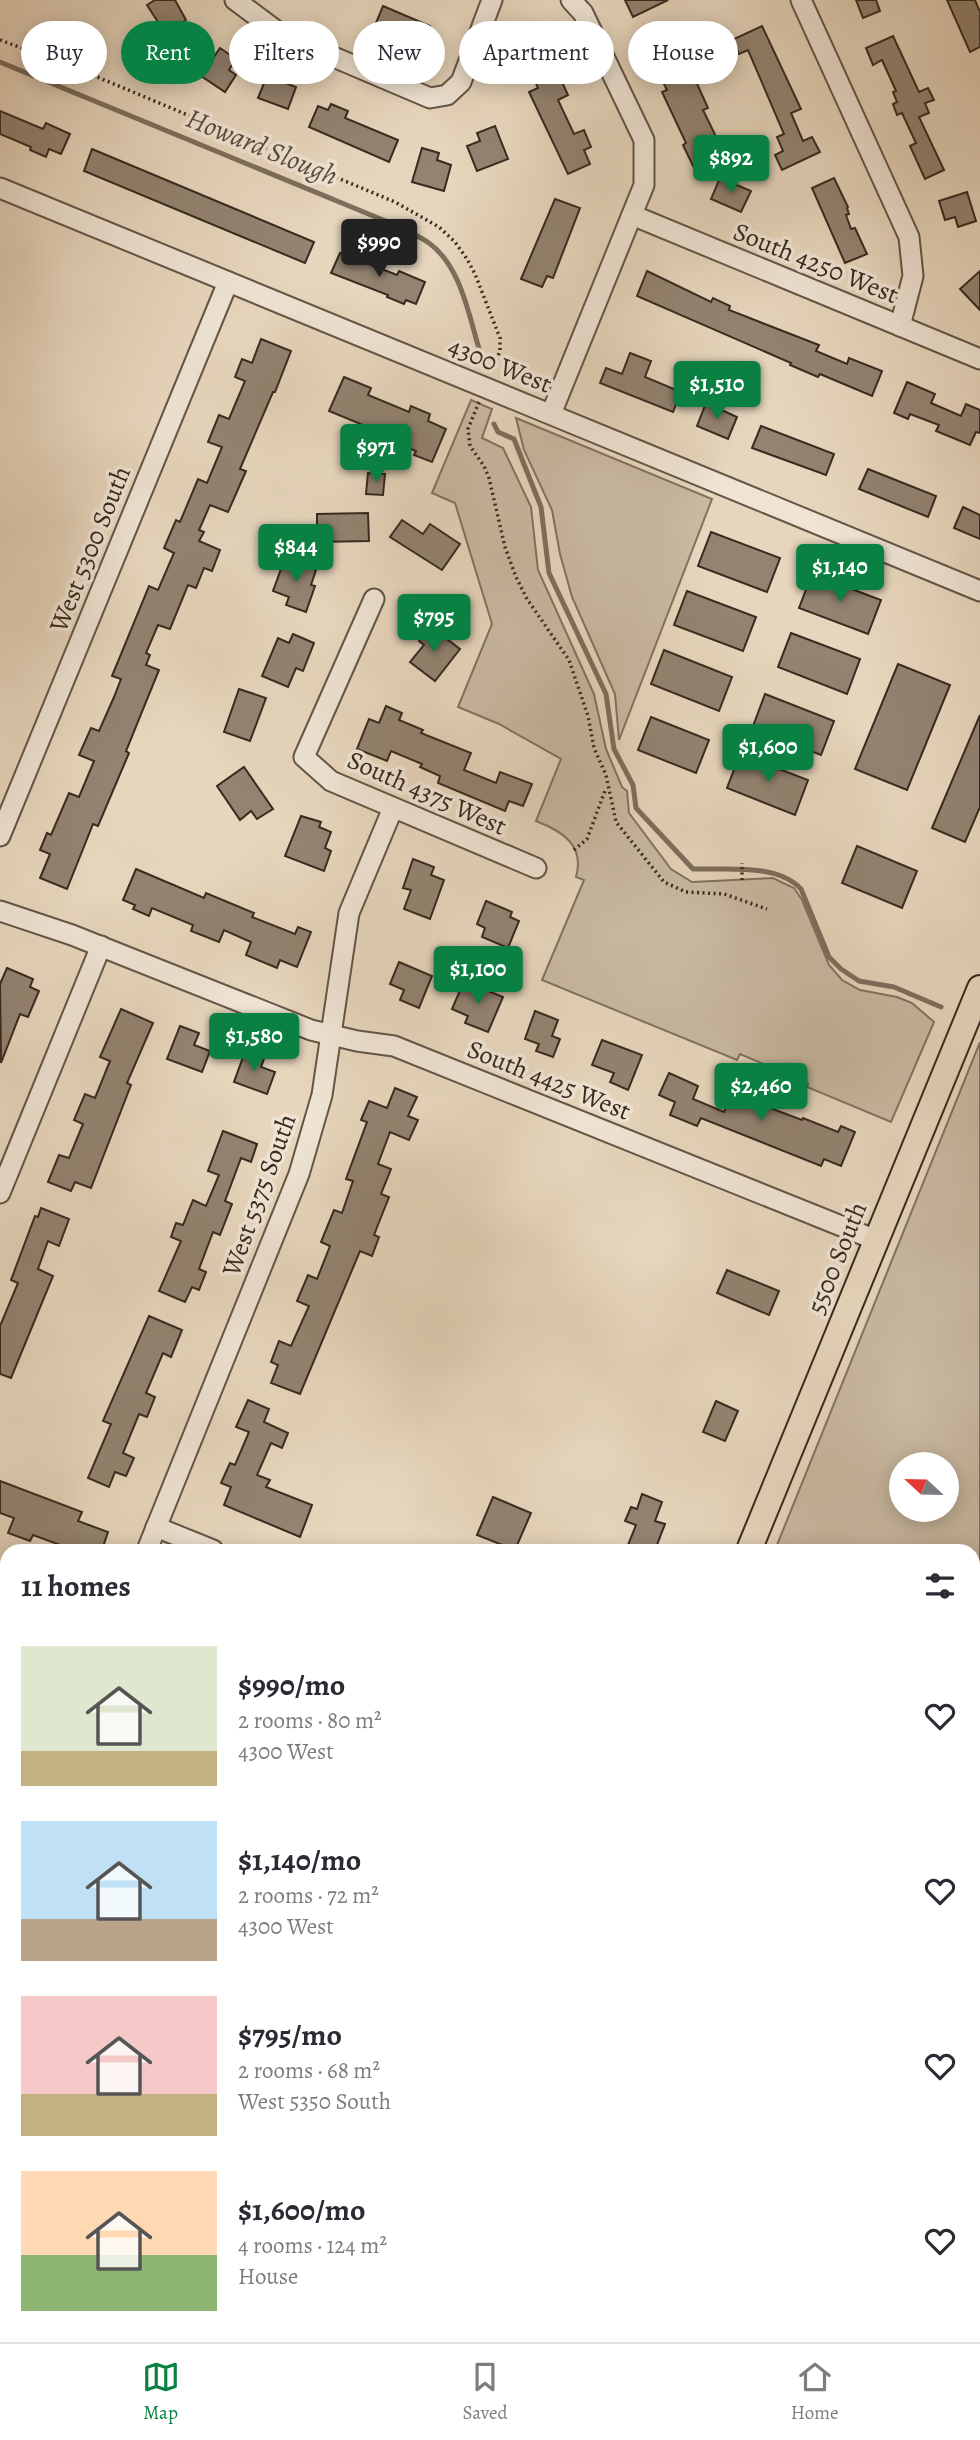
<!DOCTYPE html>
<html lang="en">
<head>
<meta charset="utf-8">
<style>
  :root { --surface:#fff; --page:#f2f2f3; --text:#2b2b33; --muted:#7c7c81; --line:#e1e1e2; --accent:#0b8043 }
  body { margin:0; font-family:Alegreya,serif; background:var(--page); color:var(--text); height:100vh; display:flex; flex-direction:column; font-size:26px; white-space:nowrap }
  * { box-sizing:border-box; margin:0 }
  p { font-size:23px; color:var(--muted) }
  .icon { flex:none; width:38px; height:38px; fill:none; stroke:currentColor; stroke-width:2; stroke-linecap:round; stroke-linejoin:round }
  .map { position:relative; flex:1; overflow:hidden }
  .drawer { position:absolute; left:0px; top:1544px; width:980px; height:800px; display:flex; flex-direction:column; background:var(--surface); border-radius:21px 21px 0 0; box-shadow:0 4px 18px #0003 }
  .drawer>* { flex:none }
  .hud { position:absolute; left:21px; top:21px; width:938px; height:63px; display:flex; gap:14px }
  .needle { width:46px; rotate:292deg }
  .buttons { position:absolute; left:889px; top:1452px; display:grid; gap:14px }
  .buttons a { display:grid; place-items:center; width:70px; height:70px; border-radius:50%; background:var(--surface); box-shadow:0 4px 18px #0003; font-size:35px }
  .price { position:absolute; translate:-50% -60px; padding:0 16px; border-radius:7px; background:var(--accent); color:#fff; font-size:23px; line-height:46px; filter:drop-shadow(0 2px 4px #0008) }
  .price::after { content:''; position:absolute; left:50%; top:42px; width:21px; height:16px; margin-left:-10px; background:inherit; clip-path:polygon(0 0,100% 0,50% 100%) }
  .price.on { background:#222; color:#fff }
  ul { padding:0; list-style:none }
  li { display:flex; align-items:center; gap:21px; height:175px; padding:0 21px }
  li span { display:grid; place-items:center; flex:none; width:196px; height:140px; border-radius:0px; color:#555 }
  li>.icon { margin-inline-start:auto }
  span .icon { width:84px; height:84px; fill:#fffc; stroke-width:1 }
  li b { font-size:30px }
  h2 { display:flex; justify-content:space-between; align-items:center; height:84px; padding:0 21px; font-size:30px }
  .pill { padding:0 24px; border-radius:32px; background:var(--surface); box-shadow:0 4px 18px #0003; font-size:24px; line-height:63px }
  .pill.on { background:var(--accent); color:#fff }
  .tab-bar { display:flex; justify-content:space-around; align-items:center; height:98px; border-top:2px solid var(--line); background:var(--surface); font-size:19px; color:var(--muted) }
  .tab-bar a { display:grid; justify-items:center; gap:4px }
  .tab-bar .on { color:var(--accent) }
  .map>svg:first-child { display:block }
  .green { fill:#c9b9a2; stroke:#807260; stroke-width:2; fill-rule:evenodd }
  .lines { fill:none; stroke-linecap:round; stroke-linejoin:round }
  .stream { stroke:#7d6e5d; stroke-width:5 }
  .building { fill:#938371; stroke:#372a1f; stroke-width:2 }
  .minor-casing { stroke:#635546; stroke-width:23 }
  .major-casing { stroke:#372a1f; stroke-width:28 }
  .path { stroke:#372a1f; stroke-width:3.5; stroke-dasharray:2 3.5; stroke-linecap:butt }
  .minor { stroke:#efe4d4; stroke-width:19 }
  .major { stroke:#e7d6bd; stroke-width:24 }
  .labels { text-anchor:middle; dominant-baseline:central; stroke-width:7; stroke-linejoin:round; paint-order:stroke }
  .street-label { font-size:26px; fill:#372a1f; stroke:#efe4d4 }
  .water-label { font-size:28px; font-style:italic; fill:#5a4c3e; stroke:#efe4d4 }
</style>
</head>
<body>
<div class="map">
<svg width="980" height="2342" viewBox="0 0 980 2342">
  <rect width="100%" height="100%" fill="#e7d6bd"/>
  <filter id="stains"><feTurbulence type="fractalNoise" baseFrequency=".00286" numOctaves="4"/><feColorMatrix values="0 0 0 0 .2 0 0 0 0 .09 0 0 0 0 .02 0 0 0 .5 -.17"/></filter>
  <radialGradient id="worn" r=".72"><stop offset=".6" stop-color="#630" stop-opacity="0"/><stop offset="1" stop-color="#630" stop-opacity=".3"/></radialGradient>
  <g class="green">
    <path d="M471 400 492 409 482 438 503 448 531 507 538 570 594 694 606 749 622 787 627 791 629 813 671 869 692 882 773 878 794 888 802 900 829 965 842 980 860 990 897 997 912 1003 934 1022 891 1122 807 1087 808 1083 740 1054 737 1060 542 980 584 880 576 877C585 845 562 831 536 821L561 759 499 724 458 707 492 624 455 503 432 493Z"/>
    <polygon points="516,418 712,499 619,740 615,694 572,597 560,554 552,510 524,450"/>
    <path d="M980 1042V1733L973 1730V1550H775ZM901 1465H947V1510H901Z"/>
  </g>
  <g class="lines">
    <g class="stream">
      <path d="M0 62 400 227C409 232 420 237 429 243 462 267 469 318 481 355"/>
      <path d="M494 424 498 432 514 439 541 507 549 573 606 694 614 749 633 785 636 808 693 869C727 870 777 863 801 889L829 957 841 969 859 981 894 987 941 1007"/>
    </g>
  </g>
  <g class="building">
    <polygon points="155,0 175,0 186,20 165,33 147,5"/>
    <polygon points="625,0 668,0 633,17"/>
    <polygon points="856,0 876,0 880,11 863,18"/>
    <polygon points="947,0 975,0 980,12 980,47 970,52"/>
    <polygon points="383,6 430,26 421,48 374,28"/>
    <polygon points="762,26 801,109 791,113 803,141 812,137 820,152 782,170 775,155 783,151 777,137 784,134 748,50 739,54 732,40"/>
    <polygon points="666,30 690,79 694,77 708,108 703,110 725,155 695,170 683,145 686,143 662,92 667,90 643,41"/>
    <polygon points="539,32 568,95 558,100 574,134 584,130 591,147 584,150 590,164 568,174 529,92 538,88 518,41"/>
    <polygon points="893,36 919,92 928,88 934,100 925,103 929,113 919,117 944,170 925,179 910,146 916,143 902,113 897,115 893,104 897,102 893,92 896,91 882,60 873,65 866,48"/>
    <polygon points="220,48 236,59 229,70 236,75 225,92 201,76"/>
    <polygon points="267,76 296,87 288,109 258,98"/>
    <polygon points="331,104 348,111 345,118 398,140 389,162 309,127 318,106 328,110"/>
    <polygon points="0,111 43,129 46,123 70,134 61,154 49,149 46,157 30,150 31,147 0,134"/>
    <polygon points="495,126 508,159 477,171 467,146 480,141 477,133"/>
    <polygon points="422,148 439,153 437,160 451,165 444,191 412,182"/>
    <polygon points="92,149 314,242 305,263 84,171"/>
    <polygon points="720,178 751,191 741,212 711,199"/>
    <polygon points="834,178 848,207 847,208 849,214 846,215 851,229 855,228 867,254 845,263 812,188"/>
    <polygon points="967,192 976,221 958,227 955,217 945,220 939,201"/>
    <polygon points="555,199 580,208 553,278 547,276 542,287 521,279"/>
    <polygon points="340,253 397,275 399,271 425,282 416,304 406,300 404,304 387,297 388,295 331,273"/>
    <polygon points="647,271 711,302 713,298 730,306 729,310 819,345 816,351 847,364 849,358 882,371 872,396 820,374 818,377 790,365 791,363 637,296"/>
    <polygon points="980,271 980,310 960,289"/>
    <polygon points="261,339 291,351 275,392 273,392 240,469 246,471 228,512 210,505 199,530 204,532 199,541 220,550 212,571 204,568 196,588 188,585 170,629 158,625 146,653 150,655 146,665 159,670 126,751 129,753 98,826 93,824 67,889 40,878 50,854 40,850 47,833 51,835 69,793 79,797 94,761 79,755 91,728 99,731 114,697 121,679 112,676 149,586 158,590 174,553 164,548 176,520 180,522 198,479 207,483 222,447 208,442 219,415 229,419 245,381 235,377 242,359 252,363"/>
    <polygon points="630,353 651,361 645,377 681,392 673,412 600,383 606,368 622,374"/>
    <polygon points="344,377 371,388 368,395 409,412 411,406 430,414 428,421 446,429 432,462 414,455 416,451 396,443 397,439 329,411"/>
    <polygon points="907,382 935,394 931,403 961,416 966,404 980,410 980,433 976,432 970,445 936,431 939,425 910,414 908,419 894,413"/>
    <polygon points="706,403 737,417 728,439 697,426"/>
    <polygon points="761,426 834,454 826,475 752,448"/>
    <polygon points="868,469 936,496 928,517 859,489"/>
    <polygon points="368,473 385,474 383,495 366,494"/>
    <polygon points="963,507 980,515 980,539 954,528"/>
    <polygon points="368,513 369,541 317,542 317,514"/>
    <polygon points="402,520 423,534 430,524 460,544 442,570 390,537"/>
    <polygon points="711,532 780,558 767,592 698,566"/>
    <polygon points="285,558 316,570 311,585 315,586 306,612 286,605 289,597 273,591"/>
    <polygon points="812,574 881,600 868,634 799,608"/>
    <polygon points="687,591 756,617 743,651 674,625"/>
    <polygon points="431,627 460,649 435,681 410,662 424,645 419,641"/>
    <polygon points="791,633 860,659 847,694 778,667"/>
    <polygon points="293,634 314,643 303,671 296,668 288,687 262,676 278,638 289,643"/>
    <polygon points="664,650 732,677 719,711 651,684"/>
    <polygon points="898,664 950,685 907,790 855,769"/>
    <polygon points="239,689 266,698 250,741 224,732"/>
    <polygon points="765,694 834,721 821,755 752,729"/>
    <polygon points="386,706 402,713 399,720 423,730 421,733 471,753 464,770 496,783 500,772 532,784 523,806 509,801 505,811 438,783 440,776 420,767 422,764 391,751 387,761 357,749 369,719 379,723"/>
    <polygon points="980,715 980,807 965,842 932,828"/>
    <polygon points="651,717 709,740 696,773 638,750"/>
    <polygon points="740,754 808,780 795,815 727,788"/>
    <polygon points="244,767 273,809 257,819 251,811 240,820 217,786"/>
    <polygon points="301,816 321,822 319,827 331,832 325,848 331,851 324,871 285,856"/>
    <polygon points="857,846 917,871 902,908 842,883"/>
    <polygon points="413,859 434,867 431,875 444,880 430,919 404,909 411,890 403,888"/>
    <polygon points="136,869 204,898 206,893 254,913 252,917 295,934 298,927 311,932 297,967 280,960 277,968 246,955 251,942 224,930 219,942 191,931 193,925 152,908 149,916 133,909 135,905 123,900"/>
    <polygon points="486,901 512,912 510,917 519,921 508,948 482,937 485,928 477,924"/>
    <polygon points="399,962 432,976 419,1008 400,1000 404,990 390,984"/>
    <polygon points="7,968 33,979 30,987 39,991 28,1017 20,1014 1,1063 0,984"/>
    <polygon points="464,981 503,997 488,1032 465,1023 468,1016 452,1009"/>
    <polygon points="121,1009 153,1023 127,1083 131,1085 91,1188 75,1182 71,1191 48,1182 59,1155 69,1158 83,1124 74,1120 85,1094 95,1098 110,1061 100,1057"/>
    <polygon points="535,1011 558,1020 552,1036 560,1039 553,1057 536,1051 539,1044 525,1039"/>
    <polygon points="180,1026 199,1033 194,1045 210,1051 202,1072 167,1059"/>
    <polygon points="602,1040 642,1055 628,1090 610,1082 614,1073 592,1065"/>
    <polygon points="246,1049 265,1056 261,1067 275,1072 267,1094 234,1082"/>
    <polygon points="669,1073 698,1086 693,1099 724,1112 733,1088 764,1099 762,1105 802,1120 803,1118 838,1132 841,1126 855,1132 841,1166 824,1159 821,1166 701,1118 697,1126 670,1115 675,1102 659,1095"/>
    <polygon points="395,1088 417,1097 408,1116 418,1120 409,1140 390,1132 378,1164 391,1169 381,1194 389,1197 374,1235 379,1237 372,1256 360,1251 300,1394 271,1383 278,1365 271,1362 279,1341 291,1346 309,1306 297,1301 308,1275 317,1279 330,1246 321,1242 334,1210 342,1213 353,1181 346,1179 367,1122 361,1120 369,1101 387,1108"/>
    <polygon points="223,1131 257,1144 251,1162 241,1158 225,1201 232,1204 220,1235 213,1232 199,1269 206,1272 199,1290 192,1287 185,1302 159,1291 181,1241 171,1237 176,1223 183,1225 193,1200 206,1206 219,1175 208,1171"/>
    <polygon points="41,1208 69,1219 59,1246 48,1241 38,1269 53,1276 11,1378 0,1374 0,1326 18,1283 11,1280 35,1216 38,1217"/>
    <polygon points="727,1270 779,1291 769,1315 717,1293"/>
    <polygon points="149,1316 182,1330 171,1357 163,1353 146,1393 155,1397 147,1417 139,1414 123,1453 134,1458 126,1476 115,1472 109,1487 88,1478 111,1424 103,1421"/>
    <polygon points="248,1400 269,1409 264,1422 288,1433 282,1448 271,1443 257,1475 270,1480 266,1487 312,1505 300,1537 224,1505 231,1487 221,1483 230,1463 235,1465 249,1432 236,1427"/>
    <polygon points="716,1401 738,1411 725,1441 703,1432"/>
    <polygon points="0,1481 82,1512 78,1521 108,1532 102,1550 74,1550 33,1535 30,1541 8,1533 14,1518 0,1513"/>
    <polygon points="642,1494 662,1502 655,1521 665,1524 655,1550 626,1550 636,1525 625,1521 631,1507 637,1509"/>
    <polygon points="493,1497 531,1513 515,1550 477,1535"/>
  </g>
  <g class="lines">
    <defs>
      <g id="minor">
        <polyline points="235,0 282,35 430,98 447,95 461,82 492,0"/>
        <polyline points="801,0 909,237 913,276 900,326"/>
        <polyline points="0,188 980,591"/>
        <polyline points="632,215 980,359"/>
        <polyline points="551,414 644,185 644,140 583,13 571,0"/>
        <polyline points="374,599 304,757 331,781 536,868"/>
        <polyline points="0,836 228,282"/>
        <polyline points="0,911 72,935 311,1030 357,1041 394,1046 876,1240"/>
        <polyline points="0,1193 101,946"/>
        <polyline points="156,1527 213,1550"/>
        <polyline points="147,1550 299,1174 322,1095 349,913 393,808"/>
        <polyline points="0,1582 7,1584"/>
        <polyline points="973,1871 980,1888"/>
        <polyline points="628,2336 642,2342"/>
      </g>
      <g id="major">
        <polyline points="749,1550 980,988"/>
        <polyline points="424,2342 426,2336"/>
      </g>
    </defs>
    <use href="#minor" class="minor-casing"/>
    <use href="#major" class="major-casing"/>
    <g class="path">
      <polyline points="0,40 71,66 395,202 439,227 455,242 467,259 475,274 500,338 500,351 491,373"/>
      <polyline points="479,402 468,429 470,446 484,466 489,478 505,547 516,577 527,599 569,660 588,716 594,748 606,775 616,822 664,882 686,892 724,894 767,909"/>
      <polyline points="574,850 587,839 606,788"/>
      <polyline points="742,880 742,863"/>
    </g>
    <use href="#minor" class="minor"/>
    <use href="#major" class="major"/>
  </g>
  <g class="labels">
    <g class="street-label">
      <text transform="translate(816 263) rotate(22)">South 4250 West</text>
      <text transform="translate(500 365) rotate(22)">4300 West</text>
      <text transform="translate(90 549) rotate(-68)">West 5300 South</text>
      <text transform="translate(427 793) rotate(24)">South 4375 West</text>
      <text transform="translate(549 1080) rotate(22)">South 4425 West</text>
      <text transform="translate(259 1195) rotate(-70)">West 5375 South</text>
      <text transform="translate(837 1258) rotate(-68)">5500 South</text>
    </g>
    <g class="water-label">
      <text transform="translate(262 147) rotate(22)">Howard Slough</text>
    </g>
  </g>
  <rect width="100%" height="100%" filter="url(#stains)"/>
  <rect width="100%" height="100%" fill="url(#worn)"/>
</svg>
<div class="buttons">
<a><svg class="needle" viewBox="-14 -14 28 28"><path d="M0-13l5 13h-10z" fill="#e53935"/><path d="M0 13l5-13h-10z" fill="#7c7c81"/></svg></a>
</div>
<b class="price" style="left:731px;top:195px">$892</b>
<b class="price on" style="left:379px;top:279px">$990</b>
<b class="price" style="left:717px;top:421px">$1,510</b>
<b class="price" style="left:376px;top:484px">$971</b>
<b class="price" style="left:296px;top:584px">$844</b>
<b class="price" style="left:840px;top:604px">$1,140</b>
<b class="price" style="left:434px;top:654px">$795</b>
<b class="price" style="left:768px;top:784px">$1,600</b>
<b class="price" style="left:478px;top:1006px">$1,100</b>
<b class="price" style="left:254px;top:1073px">$1,580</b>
<b class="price" style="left:761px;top:1123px">$2,460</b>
<div class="hud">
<a class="pill">Buy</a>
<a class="pill on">Rent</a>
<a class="pill">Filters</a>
<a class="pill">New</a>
<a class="pill">Apartment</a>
<a class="pill">House</a>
</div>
<section class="drawer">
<h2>11 homes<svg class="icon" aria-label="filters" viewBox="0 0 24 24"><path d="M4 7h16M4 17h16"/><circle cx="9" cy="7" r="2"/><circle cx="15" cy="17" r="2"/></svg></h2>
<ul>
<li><span style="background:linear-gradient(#dfe7d0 75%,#c2b280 0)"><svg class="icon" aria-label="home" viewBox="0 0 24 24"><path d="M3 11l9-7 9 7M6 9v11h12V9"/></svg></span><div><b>$990/mo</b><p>2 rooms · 80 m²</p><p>4300 West</p></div><svg class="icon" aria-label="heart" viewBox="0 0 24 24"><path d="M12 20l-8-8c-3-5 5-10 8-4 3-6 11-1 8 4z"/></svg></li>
<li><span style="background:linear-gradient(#bfe0f5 70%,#b9a48a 0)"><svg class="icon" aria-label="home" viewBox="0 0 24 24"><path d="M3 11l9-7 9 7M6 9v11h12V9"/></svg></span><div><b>$1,140/mo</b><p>2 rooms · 72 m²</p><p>4300 West</p></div><svg class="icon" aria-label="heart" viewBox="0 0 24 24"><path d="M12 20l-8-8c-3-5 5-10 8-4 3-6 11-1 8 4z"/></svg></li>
<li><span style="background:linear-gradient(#f6c9c9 70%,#c2b280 0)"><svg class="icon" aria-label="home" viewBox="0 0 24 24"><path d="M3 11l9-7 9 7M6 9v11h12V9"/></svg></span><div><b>$795/mo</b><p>2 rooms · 68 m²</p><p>West 5350 South</p></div><svg class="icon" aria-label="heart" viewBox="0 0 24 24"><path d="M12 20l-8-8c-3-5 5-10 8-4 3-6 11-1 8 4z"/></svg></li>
<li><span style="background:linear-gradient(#ffd9b3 60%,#8fb573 0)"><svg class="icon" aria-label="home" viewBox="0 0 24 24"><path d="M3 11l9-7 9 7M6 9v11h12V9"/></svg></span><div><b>$1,600/mo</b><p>4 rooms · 124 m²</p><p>House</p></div><svg class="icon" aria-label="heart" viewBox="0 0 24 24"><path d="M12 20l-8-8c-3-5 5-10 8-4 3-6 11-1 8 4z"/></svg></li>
</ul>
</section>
</div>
<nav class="tab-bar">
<a class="on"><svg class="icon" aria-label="map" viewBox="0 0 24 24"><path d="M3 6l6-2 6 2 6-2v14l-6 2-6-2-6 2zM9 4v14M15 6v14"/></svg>Map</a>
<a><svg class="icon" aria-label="saved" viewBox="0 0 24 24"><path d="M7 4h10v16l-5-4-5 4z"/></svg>Saved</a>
<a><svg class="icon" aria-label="home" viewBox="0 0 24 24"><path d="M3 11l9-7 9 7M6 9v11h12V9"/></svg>Home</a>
</nav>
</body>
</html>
